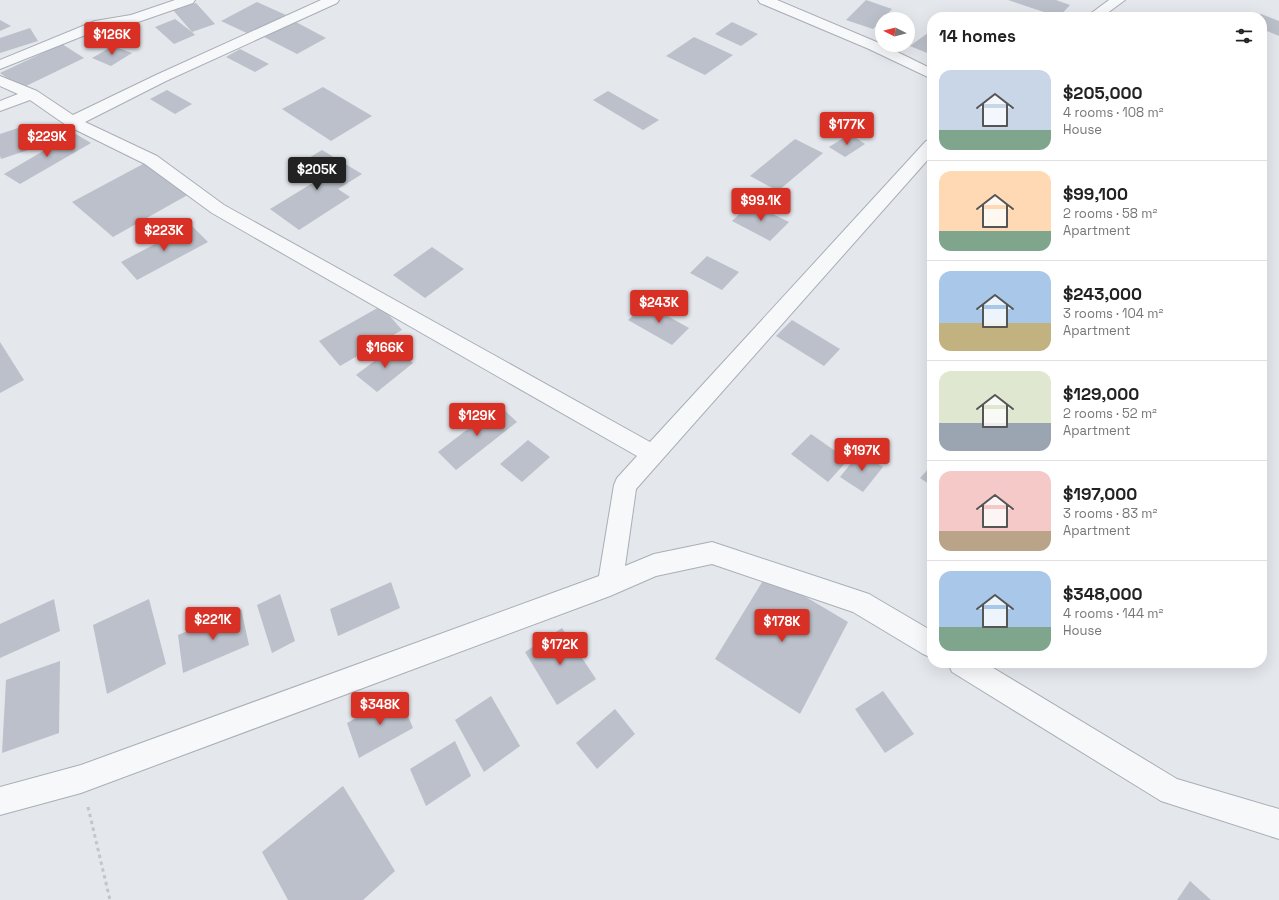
<!DOCTYPE html>
<html lang="en">
<head>
<meta charset="utf-8">
<style>
  :root { --surface:#fff; --page:#f6f6f6; --text:#222; --muted:#767676; --line:#e0e0e0; --accent:#d93025 }
  body { margin:0; font-family:"Space Grotesk",sans-serif; background:var(--page); color:var(--text); height:100vh; display:flex; flex-direction:column; font-size:15px; white-space:nowrap }
  * { box-sizing:border-box; margin:0 }
  p { font-size:13px; color:var(--muted) }
  .icon { flex:none; width:22px; height:22px; fill:none; stroke:currentColor; stroke-width:2; stroke-linecap:round; stroke-linejoin:round }
  .map { position:relative; flex:1; overflow:hidden }
  .drawer { position:absolute; left:927px; top:12px; width:340px; height:656px; display:flex; flex-direction:column; background:var(--surface); border-radius:16px; box-shadow:0 4px 16px #0002 }
  .drawer>* { flex:none }
  .needle { width:26px; rotate:276deg }
  .buttons { position:absolute; left:875px; top:12px; display:grid; gap:8px }
  .buttons a { display:grid; place-items:center; width:40px; height:40px; border-radius:50%; background:var(--surface); box-shadow:0 4px 16px #0002; font-size:20px }
  .price { position:absolute; translate:-50% -34px; padding:0 9px; border-radius:4px; background:var(--accent); color:#fff; font-size:13px; line-height:26px; filter:drop-shadow(0 1px 2px #0008) }
  .price::after { content:''; position:absolute; left:50%; top:24px; width:12px; height:9px; margin-left:-6px; background:inherit; clip-path:polygon(0 0,100% 0,50% 100%) }
  .price.selected { background:#222; color:#fff }
  ul { padding:0; list-style:none }
  li { display:flex; align-items:center; gap:12px; height:100px; padding:0 12px }
  li+li { border-top:1px solid var(--line) }
  li span { display:grid; place-items:center; flex:none; width:112px; height:80px; border-radius:12px; color:#555 }
  li>.icon { margin-inline-start:auto }
  span .icon { width:48px; height:48px; fill:#fffc; stroke-width:1 }
  li b { font-size:17px }
  h2 { display:flex; justify-content:space-between; align-items:center; height:48px; padding:0 12px; font-size:17px }
  .map>svg:first-child { display:block }
  .building { fill:#bbc0ca }
  .lines { fill:none; stroke-linecap:round; stroke-linejoin:round }
  .minor-casing { stroke:#a9aeb7; stroke-width:2 }
  .path { stroke:#c2c5cb; stroke-width:3; stroke-dasharray:3.5 3.5; stroke-linecap:butt }
  .minor { fill:#f7f8fa; fill-rule:evenodd }
</style>
</head>
<body>
<div class="map">
<svg width="1279" height="900" viewBox="0 0 1279 900">
  <rect width="100%" height="100%" fill="#e4e7ec"/>
  <g class="building">
    <polygon points="866,0 892,9 873,29 846,20"/>
    <polygon points="1008,0 1056,0 1070,5 1059,17"/>
    <polygon points="257,2 286,15 251,35 221,21"/>
    <polygon points="196,3 215,24 192,32 173,10"/>
    <polygon points="1261,14 1279,21 1279,36 1262,29 1262,17 1257,17"/>
    <polygon points="175,19 192,32 195,35 174,44 155,27"/>
    <polygon points="0,20 11,26 0,31"/>
    <polygon points="294,21 326,38 297,54 264,37"/>
    <polygon points="732,22 758,34 741,46 715,34"/>
    <polygon points="30,28 38,41 0,53 0,38"/>
    <polygon points="932,30 932,55 910,46"/>
    <polygon points="694,37 733,55 705,75 666,56"/>
    <polygon points="62,44 84,58 22,88 0,73"/>
    <polygon points="113,46 132,53 111,66 92,58"/>
    <polygon points="240,49 269,64 255,72 226,57"/>
    <polygon points="323,87 372,116 331,141 282,109"/>
    <polygon points="167,90 192,104 175,114 150,99"/>
    <polygon points="608,91 659,120 643,130 593,100"/>
    <polygon points="27,125 37,147 1,159 0,156 0,134"/>
    <polygon points="74,133 91,143 20,184 4,174"/>
    <polygon points="850,134 865,144 845,157 829,147"/>
    <polygon points="795,139 823,153 778,191 750,176"/>
    <polygon points="322,150 362,174 338,189 350,197 299,230 270,209 321,178 299,164"/>
    <polygon points="158,156 200,188 113,237 72,202"/>
    <polygon points="751,203 789,222 770,241 732,221"/>
    <polygon points="191,225 208,242 137,280 121,262"/>
    <polygon points="432,247 464,269 425,298 393,275"/>
    <polygon points="707,256 739,272 722,290 690,273"/>
    <polygon points="646,304 689,328 672,345 628,320"/>
    <polygon points="381,306 402,330 340,366 319,341"/>
    <polygon points="792,320 840,349 824,366 776,336"/>
    <polygon points="0,342 24,380 0,393"/>
    <polygon points="393,347 413,363 377,392 356,375"/>
    <polygon points="499,405 517,422 456,470 438,452"/>
    <polygon points="811,434 848,460 828,482 791,454"/>
    <polygon points="528,440 550,457 522,482 500,464"/>
    <polygon points="860,452 883,467 863,492 840,477"/>
    <polygon points="932,465 932,486 920,478"/>
    <polygon points="767,574 848,622 800,714 715,659"/>
    <polygon points="391,582 400,608 338,636 330,609"/>
    <polygon points="280,594 295,641 272,653 257,605"/>
    <polygon points="54,599 60,631 0,658 0,624"/>
    <polygon points="149,599 166,664 107,694 93,625"/>
    <polygon points="241,609 249,645 183,673 178,635"/>
    <polygon points="562,628 596,679 557,705 525,652"/>
    <polygon points="60,661 59,733 2,753 6,680"/>
    <polygon points="883,691 914,734 885,753 855,709"/>
    <polygon points="399,694 413,728 359,758 347,723"/>
    <polygon points="491,696 520,746 484,772 455,720"/>
    <polygon points="615,709 635,734 597,769 576,743"/>
    <polygon points="455,741 471,776 426,806 410,769"/>
    <polygon points="343,786 395,871 363,900 288,900 262,852"/>
    <polygon points="1190,881 1211,900 1177,900"/>
  </g>
  <g class="lines">
    <defs>
      <g id="minor">
        <polygon points="175,0 195,0 193,3 138,22 103,28 0,69 0,60 95,21 131,15"/>
        <polygon points="321,0 339,0 337,3 166,81 85,122 157,156 224,205 650,442 926,141 932,140 932,155 636,489 625,566 654,554 712,542 869,594 932,631 932,658 923,654 853,612 712,564 656,576 610,596 81,793 0,815 0,787 81,765 599,576 614,485 617,478 637,456 212,213 145,164 66,125 30,100 0,111 0,101 18,94 0,86 0,76 37,91 73,115 156,75"/>
        <polygon points="758,0 777,0 879,43 932,69 932,79 869,49 760,3"/>
        <polygon points="1109,0 1125,0 1102,17 1086,17"/>
        <polygon points="948,663 985,663 1177,779 1279,809 1279,839 1161,801 952,672"/>
      </g>
    </defs>
    <use href="#minor" class="minor-casing"/>
    <polyline class="path" points="88,807 110,900"/>
    <use href="#minor" class="minor"/>
  </g>
</svg>
<div class="buttons">
<a><svg class="needle" viewBox="-14 -14 28 28"><path d="M0-13l5 13h-10z" fill="#e53935"/><path d="M0 13l5-13h-10z" fill="#767676"/></svg></a>
</div>
<b class="price" style="left:112px;top:56px">$126K</b>
<b class="price" style="left:847px;top:146px">$177K</b>
<b class="price" style="left:47px;top:158px">$229K</b>
<b class="price selected" style="left:317px;top:191px">$205K</b>
<b class="price" style="left:761px;top:222px">$99.1K</b>
<b class="price" style="left:164px;top:252px">$223K</b>
<b class="price" style="left:659px;top:324px">$243K</b>
<b class="price" style="left:385px;top:369px">$166K</b>
<b class="price" style="left:477px;top:437px">$129K</b>
<b class="price" style="left:862px;top:472px">$197K</b>
<b class="price" style="left:213px;top:641px">$221K</b>
<b class="price" style="left:782px;top:643px">$178K</b>
<b class="price" style="left:560px;top:666px">$172K</b>
<b class="price" style="left:380px;top:726px">$348K</b>
<section class="drawer">
<h2>14 homes<svg class="icon" aria-label="filters" viewBox="0 0 24 24"><path d="M4 7h16M4 17h16"/><circle cx="9" cy="7" r="2"/><circle cx="15" cy="17" r="2"/></svg></h2>
<ul>
<li><span style="background:linear-gradient(#c9d6e8 75%,#7fa58c 0)"><svg class="icon" aria-label="home" viewBox="0 0 24 24"><path d="M3 11l9-7 9 7M6 9v11h12V9"/></svg></span><div><b>$205,000</b><p>4 rooms · 108 m²</p><p>House</p></div></li>
<li><span style="background:linear-gradient(#ffd9b3 75%,#7fa58c 0)"><svg class="icon" aria-label="home" viewBox="0 0 24 24"><path d="M3 11l9-7 9 7M6 9v11h12V9"/></svg></span><div><b>$99,100</b><p>2 rooms · 58 m²</p><p>Apartment</p></div></li>
<li><span style="background:linear-gradient(#a9c7e8 65%,#c2b280 0)"><svg class="icon" aria-label="home" viewBox="0 0 24 24"><path d="M3 11l9-7 9 7M6 9v11h12V9"/></svg></span><div><b>$243,000</b><p>3 rooms · 104 m²</p><p>Apartment</p></div></li>
<li><span style="background:linear-gradient(#dfe7d0 65%,#9aa5b1 0)"><svg class="icon" aria-label="home" viewBox="0 0 24 24"><path d="M3 11l9-7 9 7M6 9v11h12V9"/></svg></span><div><b>$129,000</b><p>2 rooms · 52 m²</p><p>Apartment</p></div></li>
<li><span style="background:linear-gradient(#f6c9c9 75%,#b9a48a 0)"><svg class="icon" aria-label="home" viewBox="0 0 24 24"><path d="M3 11l9-7 9 7M6 9v11h12V9"/></svg></span><div><b>$197,000</b><p>3 rooms · 83 m²</p><p>Apartment</p></div></li>
<li><span style="background:linear-gradient(#a9c7e8 70%,#7fa58c 0)"><svg class="icon" aria-label="home" viewBox="0 0 24 24"><path d="M3 11l9-7 9 7M6 9v11h12V9"/></svg></span><div><b>$348,000</b><p>4 rooms · 144 m²</p><p>House</p></div></li>
</ul>
</section>
</div>
</body>
</html>
